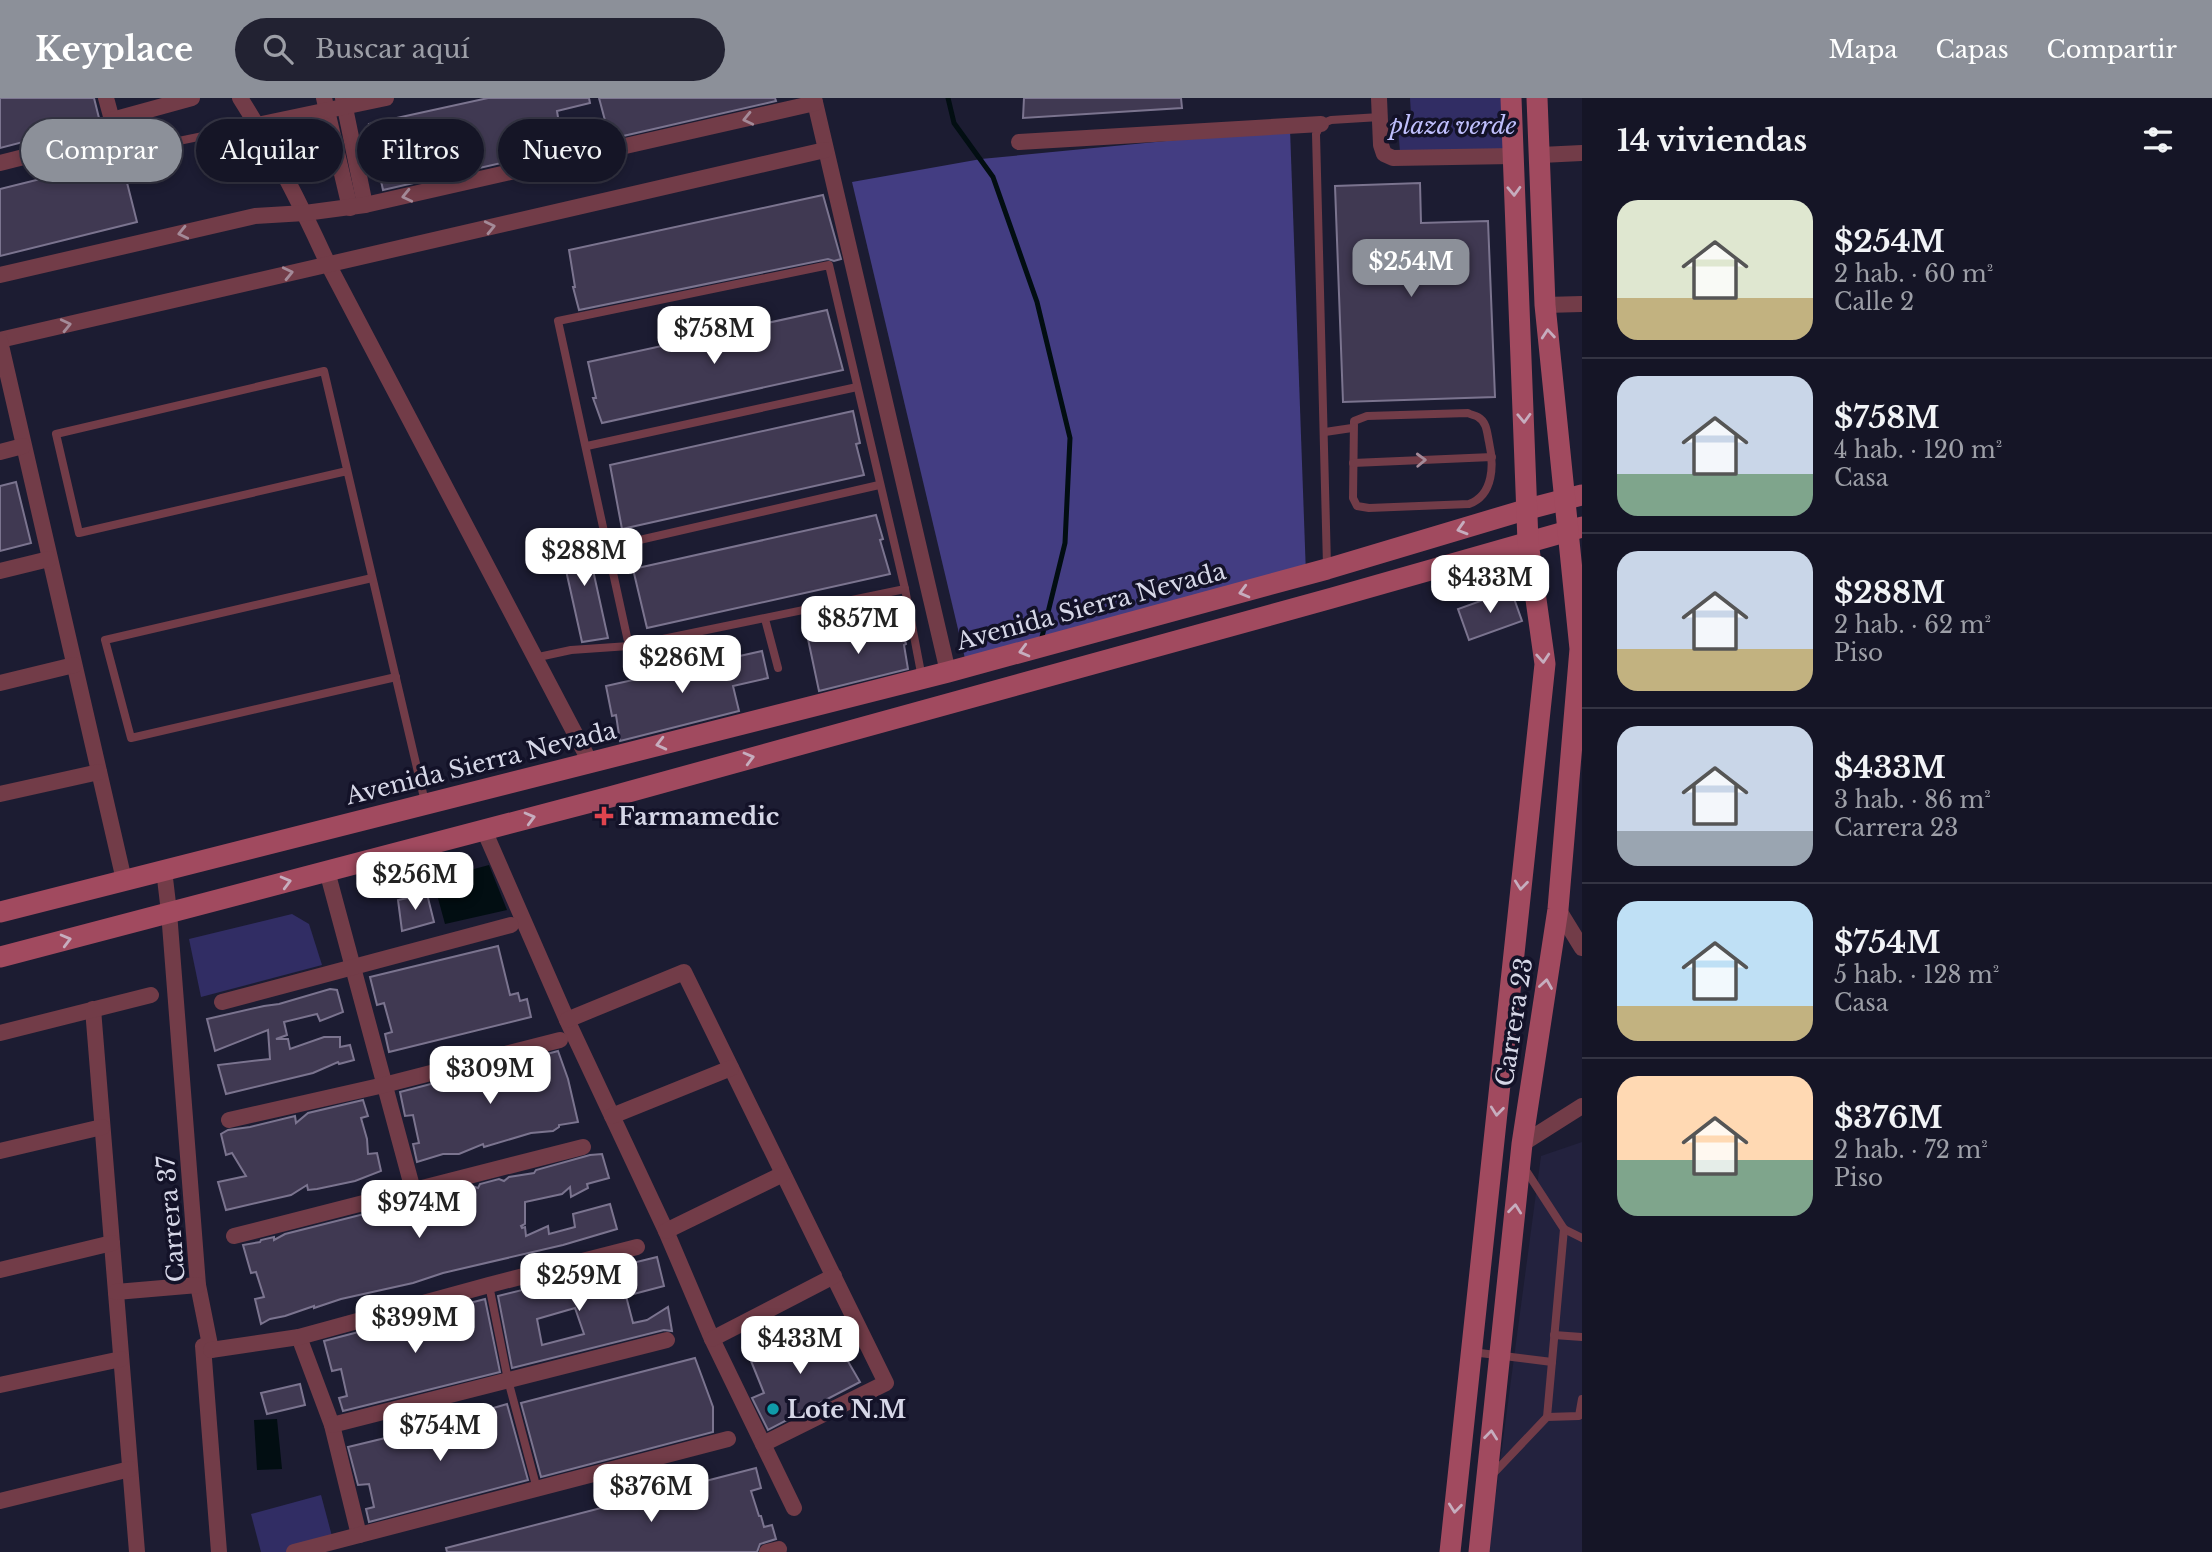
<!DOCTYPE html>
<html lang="es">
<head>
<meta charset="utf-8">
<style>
  :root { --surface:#151526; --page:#222232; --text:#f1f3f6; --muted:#9d9fa7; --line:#343443; --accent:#8c9099 }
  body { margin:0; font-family:"Libre Baskerville",serif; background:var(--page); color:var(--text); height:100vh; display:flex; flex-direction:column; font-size:26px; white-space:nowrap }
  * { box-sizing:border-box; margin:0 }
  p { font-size:23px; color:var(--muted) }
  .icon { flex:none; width:38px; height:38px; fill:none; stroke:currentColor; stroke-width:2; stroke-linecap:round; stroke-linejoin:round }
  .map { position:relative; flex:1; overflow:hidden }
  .drawer { display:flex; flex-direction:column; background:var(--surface); width:630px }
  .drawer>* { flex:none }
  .hud { position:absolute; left:21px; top:21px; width:665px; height:63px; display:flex; gap:14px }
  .price { position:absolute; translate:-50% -60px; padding:0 16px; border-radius:14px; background:#fff; color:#222; font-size:23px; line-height:46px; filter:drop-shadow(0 2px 4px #0008) }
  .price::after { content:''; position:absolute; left:50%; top:42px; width:21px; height:16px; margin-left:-10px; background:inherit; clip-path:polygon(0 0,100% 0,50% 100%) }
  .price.current { background:var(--accent); color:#fff }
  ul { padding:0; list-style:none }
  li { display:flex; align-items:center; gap:21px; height:175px; padding:0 35px }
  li+li { border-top:2px solid var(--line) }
  li span { display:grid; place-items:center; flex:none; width:196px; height:140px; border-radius:21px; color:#555 }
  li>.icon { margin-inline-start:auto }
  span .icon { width:84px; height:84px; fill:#fffc; stroke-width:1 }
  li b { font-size:30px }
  h2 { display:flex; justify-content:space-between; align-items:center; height:84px; padding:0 35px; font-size:30px }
  .chip { padding:0 24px; border-radius:32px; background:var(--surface); box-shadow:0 4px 10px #0003,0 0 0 2px var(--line); font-size:24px; line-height:63px }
  .chip.current { background:var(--accent); color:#fff }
  header { display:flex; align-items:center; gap:42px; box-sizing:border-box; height:98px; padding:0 35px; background:var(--accent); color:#fff }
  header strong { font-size:33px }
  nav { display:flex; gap:38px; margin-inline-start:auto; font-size:24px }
  .search { width:490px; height:63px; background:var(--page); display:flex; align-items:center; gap:18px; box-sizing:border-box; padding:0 24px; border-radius:38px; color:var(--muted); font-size:26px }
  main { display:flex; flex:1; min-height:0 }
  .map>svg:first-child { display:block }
  .built { fill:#23223e }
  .green { fill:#312d64 }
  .forest { fill:#433d82 }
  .water { fill:#020e12 }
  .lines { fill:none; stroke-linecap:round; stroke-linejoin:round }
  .stream { stroke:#020e12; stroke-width:5 }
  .building { fill:#403952; stroke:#7b748f; stroke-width:2; fill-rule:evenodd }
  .lane { stroke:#723c48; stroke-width:8 }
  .street { stroke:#723c48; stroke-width:16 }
  .secondary { stroke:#a14a5f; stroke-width:21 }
  .oneway { stroke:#a48a98 }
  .oneway2 { stroke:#c6adbe }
  .health-dot { fill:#e0444e; stroke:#131228; stroke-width:2.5 }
  .culture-dot { fill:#0f9aa8; stroke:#131228; stroke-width:2.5 }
  .labels { text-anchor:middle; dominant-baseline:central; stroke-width:7; stroke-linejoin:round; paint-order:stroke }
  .park-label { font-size:24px; font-style:italic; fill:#bfbffc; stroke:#131228 }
  .street-label { font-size:24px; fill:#d6d7e7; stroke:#131228 }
  .poi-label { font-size:24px; font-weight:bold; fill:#d6d7e7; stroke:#131228; text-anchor:start }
</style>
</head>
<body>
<header>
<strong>Keyplace</strong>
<div class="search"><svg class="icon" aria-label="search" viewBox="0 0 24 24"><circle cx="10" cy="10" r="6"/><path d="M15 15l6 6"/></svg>Buscar aquí</div>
<nav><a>Mapa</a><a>Capas</a><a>Compartir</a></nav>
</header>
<main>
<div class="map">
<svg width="1582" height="1454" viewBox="0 0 1582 1454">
  <rect width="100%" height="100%" fill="#1c1c32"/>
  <polygon class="built" points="1582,1044 1582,1454 1488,1454 1541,1058"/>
  <g class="green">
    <polygon points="1410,0 1506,0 1508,52 1400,54 1398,28 1411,16"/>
    <polygon points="292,816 309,826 322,867 201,899 189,841"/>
    <polygon points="321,1397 333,1442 288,1454 261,1454 251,1416"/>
  </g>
  <polygon class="forest" points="1290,31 1306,477 967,569 852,84 981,61"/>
  <g class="water">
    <polygon points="489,767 507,812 445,826 433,782"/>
    <polygon points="277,1321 282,1371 257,1372 254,1322"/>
  </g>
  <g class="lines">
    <polyline class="stream" points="948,0 954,25 993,79 1037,204 1070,340 1065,445 1041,543"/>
  </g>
  <g class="building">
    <polygon points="0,0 94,0 100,24 0,50"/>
    <polygon points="488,0 589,0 590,5 557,13 563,51 383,92 369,26"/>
    <polygon points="599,0 775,0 776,3 610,41"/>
    <polygon points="1024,0 1181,0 1182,10 1023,20"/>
    <polygon points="121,61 137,124 0,158 0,91"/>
    <polygon points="1420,85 1421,125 1488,123 1495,299 1343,304 1335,88"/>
    <polygon points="823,97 841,161 834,163 828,161 579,212 573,189 575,189 569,152"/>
    <polygon points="827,212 843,272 602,325 593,300 596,300 588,264"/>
    <polygon points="853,313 860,345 856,346 864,377 622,431 610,367"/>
    <polygon points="16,384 31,445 0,453 0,388"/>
    <polygon points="876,417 883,441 880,442 890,476 647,530 633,471"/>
    <polygon points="585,436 608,540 582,544 559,441"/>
    <polygon points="1511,492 1522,523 1469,542 1458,511"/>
    <polygon points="900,524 906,546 904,547 908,571 819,593 808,541 847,533 848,536"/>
    <polygon points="762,553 768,580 733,588 739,613 620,643 616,617 612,618 606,588"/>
    <polygon points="427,796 434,824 402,833 398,802"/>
    <polygon points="498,848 510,897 518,895 520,903 527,901 531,919 389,954 385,936 392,934 384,905 377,907 370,879"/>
    <polygon points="330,891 337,892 343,914 320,923 317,916 284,924 287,937 276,941 288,941 290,951 324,939 340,939 340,949 350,947 354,962 339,966 338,964 313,975 226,996 218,967 270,961 268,932 215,953 207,921 264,908 279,906"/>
    <polygon points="558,953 568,981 578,1024 559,1027 559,1029 553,1033 531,1035 484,1049 483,1046 459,1056 443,1056 417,1064 413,1046 419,1045 413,1017 405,1018 400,994 500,968 500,970 506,967"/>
    <polygon points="363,1002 368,1018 361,1020 367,1041 368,1056 377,1055 381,1073 355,1083 317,1091 308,1092 307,1087 291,1097 226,1112 218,1084 246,1078 232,1055 226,1057 221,1036 228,1032 250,1029 295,1018 296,1025 308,1015"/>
    <polygon points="602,1056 609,1080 587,1086 588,1090 571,1099 570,1089 562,1096 525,1104 525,1126 521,1128 522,1130 525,1129 526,1138 548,1128 549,1136 575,1129 573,1116 610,1106 617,1131 563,1147 443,1175 413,1185 341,1201 314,1210 314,1208 285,1218 270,1221 261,1226 255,1201 264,1199 256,1174 251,1175 243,1147 260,1144 261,1142 274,1139 274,1142 285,1136 368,1115 374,1116 376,1113 409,1107 424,1100 452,1095 453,1093 472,1088 478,1090 480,1086 499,1081 504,1083 509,1079 534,1075 536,1072 590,1057"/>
    <path d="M657 1159 664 1188 626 1198 633 1225 647 1222 668 1209 672 1233 664 1232 512 1270 498 1198ZM575 1210 584 1236 542 1247 537 1221Z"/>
    <polygon points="485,1201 500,1274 343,1313 339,1300 347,1298 341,1271 332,1273 324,1243"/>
    <polygon points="828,1229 860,1284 768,1332 752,1300 764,1295 749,1258 807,1234 810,1238"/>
    <polygon points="695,1260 713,1309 713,1334 541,1379 521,1305"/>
    <polygon points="300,1286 305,1307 267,1316 261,1295"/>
    <polygon points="507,1306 528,1382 369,1424 366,1411 374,1409 369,1386 358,1387 348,1349 406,1335 407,1338 443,1328 442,1325"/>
    <polygon points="756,1370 761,1390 751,1393 759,1418 761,1418 764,1429 772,1427 776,1441 760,1446 757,1454 447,1454 446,1450"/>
  </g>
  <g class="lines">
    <g class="lane">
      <polyline points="109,35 130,53 257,27"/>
      <path d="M1468 315C1471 317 1475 317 1478 319 1487 324 1487 335 1489 344 1494 366 1494 397 1469 406L1369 410 1357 408 1353 400 1354 323 1367 318Z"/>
      <polyline points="1325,334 1352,330"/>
      <polyline points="587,348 857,289"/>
      <polyline points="1353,365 1492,359"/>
      <polyline points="347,373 79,435 56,336 324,273 425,704"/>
      <polyline points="609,449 879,387"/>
      <polyline points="1327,468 1316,36 1321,26 1331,22 1380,19"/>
      <polyline points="372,480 105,542 131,640 396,579"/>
      <polyline points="765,521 778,570"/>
      <polyline points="629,548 558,223 829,167 905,491 922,580"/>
      <polyline points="534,560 571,552 629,548 905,491"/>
      <polyline points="1525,1071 1564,1131 1582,1140"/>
      <polyline points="489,1187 508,1282 537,1391"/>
      <polyline points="1554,1237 1582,1239"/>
      <polyline points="1472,1254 1552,1264"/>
      <polyline points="1547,1319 1564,1131"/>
      <polyline points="1491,1378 1547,1319 1579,1318 1582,1301"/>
    </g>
    <g class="street">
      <polyline points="106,0 112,22"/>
      <path d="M240 0C274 53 302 109 328 166L590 664"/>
      <polyline points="324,0 350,110"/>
      <polyline points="343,0 365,107"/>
      <polyline points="814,0 948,574"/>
      <polyline points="1379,0 1381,47 1384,56 1393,60 1513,58"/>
      <polyline points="257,27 386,0"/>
      <polyline points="1019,44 1321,26"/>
      <polyline points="1541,57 1582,55"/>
      <polyline points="0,65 103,39 112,30 112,22 192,0"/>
      <polyline points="0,177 255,118 305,115 365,107 815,5"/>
      <polyline points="1545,207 1582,206"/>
      <polyline points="0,242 825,52"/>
      <polyline points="0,243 124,782"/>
      <polyline points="0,354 23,348"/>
      <polyline points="0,473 49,461"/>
      <polyline points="0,585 74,567"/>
      <polyline points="0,696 99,674"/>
      <polyline points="484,732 567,922 666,1133 712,1241 794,1410"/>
      <polyline points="164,772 169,814 198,1187 211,1252 203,1248 219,1454"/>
      <polyline points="327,773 413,1092"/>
      <polyline points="1558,811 1582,850"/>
      <polyline points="222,904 511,827"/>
      <polyline points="93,911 137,1454"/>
      <polyline points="567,922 684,874 886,1285 763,1346"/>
      <polyline points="0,935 151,897"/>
      <polyline points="612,1018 731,970"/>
      <polyline points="229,1022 384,987 560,942"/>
      <polyline points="1522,1046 1582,1008"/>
      <polyline points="0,1053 102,1029"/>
      <polyline points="666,1133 783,1076"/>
      <polyline points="234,1138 583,1049"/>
      <polyline points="0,1172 112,1145"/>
      <polyline points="116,1194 198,1187"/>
      <polyline points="299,1239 332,1327 359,1437"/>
      <polyline points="712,1241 834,1178"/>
      <polyline points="211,1252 299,1239 489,1187 637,1149"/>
      <polyline points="0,1287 121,1261"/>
      <polyline points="332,1327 667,1242"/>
      <polyline points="0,1403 130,1371"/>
      <polyline points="294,1454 728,1341"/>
      <polyline points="767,1454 779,1451"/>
    </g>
    <g class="secondary">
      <polyline points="0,814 948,574 1327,471 1528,411 1582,397"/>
      <polyline points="0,859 610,699 1332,500 1582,429"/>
      <polyline points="1450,1454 1545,566 1528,444 1511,0"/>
      <polyline points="1479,1454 1522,1046 1558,811 1580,551 1545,207 1537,0"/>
    </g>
  </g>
  <defs><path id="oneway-chevron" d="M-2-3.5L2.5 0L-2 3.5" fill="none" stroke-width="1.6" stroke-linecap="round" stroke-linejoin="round" transform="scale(1.75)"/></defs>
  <g class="oneway">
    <use href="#oneway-chevron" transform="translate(748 21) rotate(167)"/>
    <use href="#oneway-chevron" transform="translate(407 98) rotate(167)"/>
    <use href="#oneway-chevron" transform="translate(490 129) rotate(-13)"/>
    <use href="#oneway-chevron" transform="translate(183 135) rotate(167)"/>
    <use href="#oneway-chevron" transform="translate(288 175) rotate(-13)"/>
    <use href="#oneway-chevron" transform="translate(66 227) rotate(-13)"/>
    <use href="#oneway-chevron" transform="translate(1421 362) rotate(-2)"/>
  </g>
  <g class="oneway2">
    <use href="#oneway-chevron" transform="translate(1514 93) rotate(88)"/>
    <use href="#oneway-chevron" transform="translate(1548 236) rotate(-95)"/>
    <use href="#oneway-chevron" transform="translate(1524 320) rotate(88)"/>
    <use href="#oneway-chevron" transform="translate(1462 431) rotate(163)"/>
    <use href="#oneway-chevron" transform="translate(1244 494) rotate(165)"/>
    <use href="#oneway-chevron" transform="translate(1024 553) rotate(165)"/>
    <use href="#oneway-chevron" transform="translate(1543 560) rotate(86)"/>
    <use href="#oneway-chevron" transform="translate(661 646) rotate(166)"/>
    <use href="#oneway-chevron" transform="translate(749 660) rotate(-15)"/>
    <use href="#oneway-chevron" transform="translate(530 720) rotate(-15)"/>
    <use href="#oneway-chevron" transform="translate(286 784) rotate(-15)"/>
    <use href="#oneway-chevron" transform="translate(1521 787) rotate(96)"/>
    <use href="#oneway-chevron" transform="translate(66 842) rotate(-15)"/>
    <use href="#oneway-chevron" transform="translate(1546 886) rotate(-81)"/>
    <use href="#oneway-chevron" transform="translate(1497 1013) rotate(96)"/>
    <use href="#oneway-chevron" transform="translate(1515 1111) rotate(-84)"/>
    <use href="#oneway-chevron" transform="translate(1491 1337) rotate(-84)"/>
    <use href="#oneway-chevron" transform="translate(1455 1410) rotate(96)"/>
  </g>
  <path class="health-dot" d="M600.5 707.5h7v7h7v7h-7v7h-7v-7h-7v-7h7z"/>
  <circle class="culture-dot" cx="773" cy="1311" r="7"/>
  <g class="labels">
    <g class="park-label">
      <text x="1453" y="27">plaza verde</text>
    </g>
    <g class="street-label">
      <text transform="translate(1091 508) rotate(-15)">Avenida Sierra Nevada</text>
      <text transform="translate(481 665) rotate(-14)">Avenida Sierra Nevada</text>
      <text transform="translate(1514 924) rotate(-81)">Carrera 23</text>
      <text transform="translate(171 1121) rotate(-95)">Carrera 37</text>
    </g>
    <g class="poi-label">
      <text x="618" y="718">Farmamedic</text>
      <text x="787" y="1311">Lote N.M</text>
    </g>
  </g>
</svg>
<b class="price current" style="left:1411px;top:201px">$254M</b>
<b class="price" style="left:714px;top:268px">$758M</b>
<b class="price" style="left:584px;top:490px">$288M</b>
<b class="price" style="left:1490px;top:517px">$433M</b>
<b class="price" style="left:858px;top:558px">$857M</b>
<b class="price" style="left:682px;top:597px">$286M</b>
<b class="price" style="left:415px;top:814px">$256M</b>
<b class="price" style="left:490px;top:1008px">$309M</b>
<b class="price" style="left:419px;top:1142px">$974M</b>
<b class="price" style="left:579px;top:1215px">$259M</b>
<b class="price" style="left:415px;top:1257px">$399M</b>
<b class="price" style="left:800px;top:1278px">$433M</b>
<b class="price" style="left:440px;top:1365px">$754M</b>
<b class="price" style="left:651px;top:1426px">$376M</b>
<div class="hud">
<a class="chip current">Comprar</a>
<a class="chip">Alquilar</a>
<a class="chip">Filtros</a>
<a class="chip">Nuevo</a>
</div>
</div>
<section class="drawer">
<h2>14 viviendas<svg class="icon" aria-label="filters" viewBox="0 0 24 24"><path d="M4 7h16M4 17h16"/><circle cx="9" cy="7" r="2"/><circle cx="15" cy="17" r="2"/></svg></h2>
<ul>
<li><span style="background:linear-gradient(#dfe7d0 70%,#c2b280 0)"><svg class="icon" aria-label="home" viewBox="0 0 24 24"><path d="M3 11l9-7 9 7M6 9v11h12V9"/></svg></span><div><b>$254M</b><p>2 hab. · 60 m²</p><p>Calle 2</p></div></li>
<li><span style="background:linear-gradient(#c9d6e8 70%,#7fa58c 0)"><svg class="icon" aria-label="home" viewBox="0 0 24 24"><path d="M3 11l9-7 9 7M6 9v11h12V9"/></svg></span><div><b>$758M</b><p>4 hab. · 120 m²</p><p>Casa</p></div></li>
<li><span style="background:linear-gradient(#c9d6e8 70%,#c2b280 0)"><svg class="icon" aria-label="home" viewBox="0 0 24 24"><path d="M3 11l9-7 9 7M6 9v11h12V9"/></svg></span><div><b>$288M</b><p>2 hab. · 62 m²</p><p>Piso</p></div></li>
<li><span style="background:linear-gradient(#c9d6e8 75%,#9aa5b1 0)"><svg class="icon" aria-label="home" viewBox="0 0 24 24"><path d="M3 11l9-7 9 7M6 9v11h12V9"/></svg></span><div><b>$433M</b><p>3 hab. · 86 m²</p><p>Carrera 23</p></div></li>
<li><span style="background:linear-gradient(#bfe0f5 75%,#c2b280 0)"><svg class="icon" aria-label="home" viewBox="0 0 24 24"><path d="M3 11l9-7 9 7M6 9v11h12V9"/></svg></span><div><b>$754M</b><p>5 hab. · 128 m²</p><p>Casa</p></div></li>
<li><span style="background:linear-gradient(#ffd9b3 60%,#7fa58c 0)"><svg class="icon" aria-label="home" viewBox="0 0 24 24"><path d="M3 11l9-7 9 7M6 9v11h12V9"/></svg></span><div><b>$376M</b><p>2 hab. · 72 m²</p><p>Piso</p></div></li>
</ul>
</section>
</main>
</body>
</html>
